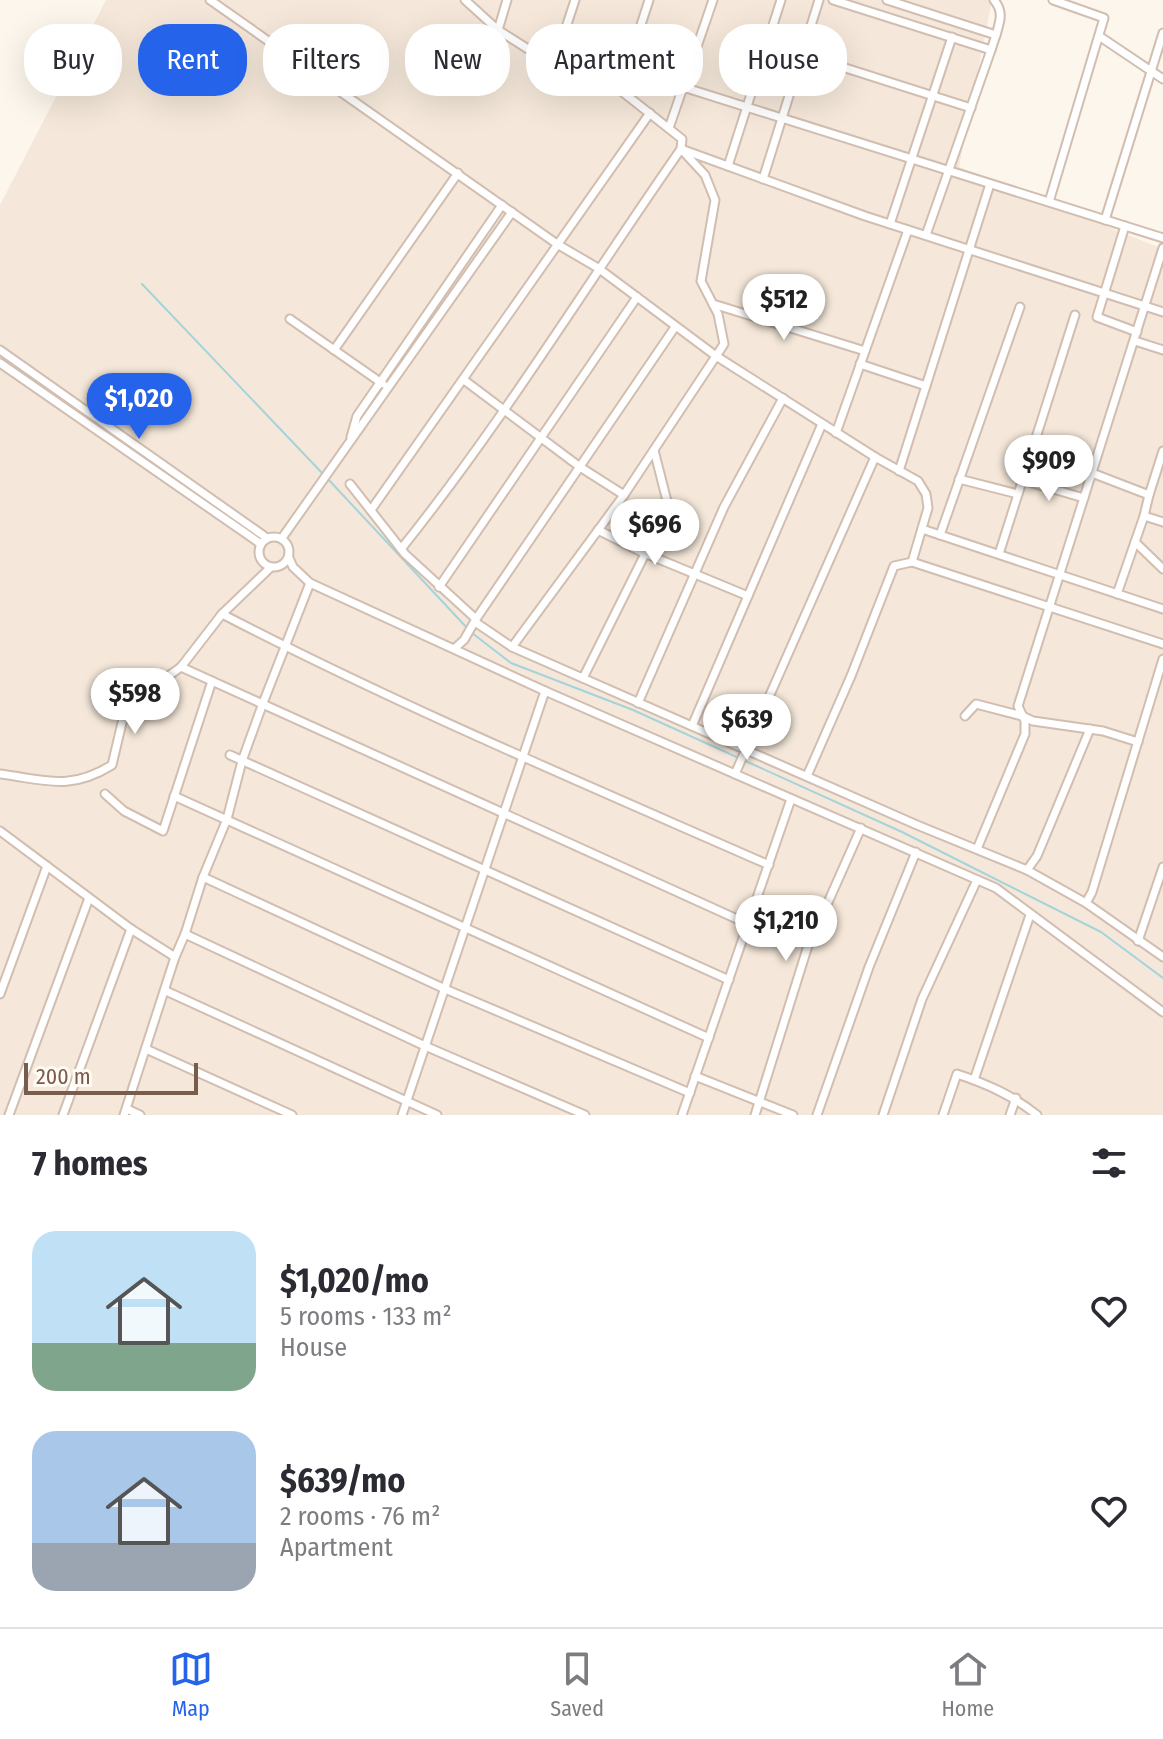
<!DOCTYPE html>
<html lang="en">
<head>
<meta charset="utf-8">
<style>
  :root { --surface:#fff; --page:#f2f2f3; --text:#2b2b33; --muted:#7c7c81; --line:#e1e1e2; --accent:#2563eb }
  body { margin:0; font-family:"Fira Sans Condensed",sans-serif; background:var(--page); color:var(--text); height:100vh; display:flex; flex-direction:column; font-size:30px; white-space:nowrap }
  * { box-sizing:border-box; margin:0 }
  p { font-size:26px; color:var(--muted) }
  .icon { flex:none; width:44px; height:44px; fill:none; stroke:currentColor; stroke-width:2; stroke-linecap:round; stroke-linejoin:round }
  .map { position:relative; height:1115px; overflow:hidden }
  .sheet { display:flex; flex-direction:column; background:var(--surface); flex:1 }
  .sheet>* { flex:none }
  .banner { position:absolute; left:24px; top:24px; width:1116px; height:72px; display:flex; gap:16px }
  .scale { position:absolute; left:24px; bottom:20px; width:174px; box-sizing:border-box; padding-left:8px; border:4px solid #7a5c4d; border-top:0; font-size:22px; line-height:28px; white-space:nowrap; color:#7a5c4d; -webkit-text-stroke:6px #fffaf3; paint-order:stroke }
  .price { position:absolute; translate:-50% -68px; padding:0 18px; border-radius:28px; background:#fff; color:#222; font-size:26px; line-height:52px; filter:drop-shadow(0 2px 4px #0008) }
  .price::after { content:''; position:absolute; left:50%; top:48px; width:24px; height:18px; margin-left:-12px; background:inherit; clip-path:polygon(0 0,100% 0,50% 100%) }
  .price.on { background:var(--accent); color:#fff }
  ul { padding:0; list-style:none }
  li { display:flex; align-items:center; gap:24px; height:200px; padding:0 32px }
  li span { display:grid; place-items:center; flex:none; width:224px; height:160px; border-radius:24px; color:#555 }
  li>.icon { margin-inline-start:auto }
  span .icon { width:96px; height:96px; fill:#fffc; stroke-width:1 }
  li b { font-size:34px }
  h2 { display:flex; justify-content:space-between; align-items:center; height:96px; padding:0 32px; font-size:34px }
  .pill { padding:0 28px; border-radius:32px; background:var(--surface); box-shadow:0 8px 32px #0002; font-size:28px; line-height:72px }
  .pill.on { background:var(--accent); color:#fff }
  .menu { display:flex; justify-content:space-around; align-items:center; height:112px; border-top:2px solid var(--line); background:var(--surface); font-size:22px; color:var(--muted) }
  .menu a { display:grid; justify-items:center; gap:4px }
  .menu .on { color:var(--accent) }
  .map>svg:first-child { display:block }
  .residential { fill:#f5e8da }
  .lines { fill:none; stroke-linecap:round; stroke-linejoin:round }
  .stream { stroke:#a5d3da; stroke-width:2 }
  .street-casing { stroke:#d1beb0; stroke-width:11 }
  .street { stroke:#fff; stroke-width:7 }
</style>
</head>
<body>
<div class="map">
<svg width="1163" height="1115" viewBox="0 0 1163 1115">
  <rect width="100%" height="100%" fill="#fdf6ec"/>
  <polygon class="residential" points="106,0 992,0 959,167 1163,249 1163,1115 0,1115 0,205"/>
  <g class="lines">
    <g class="stream">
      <polyline points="142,284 323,474"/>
      <polyline points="327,478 468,629"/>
      <polyline points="472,633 511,663 633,710 902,832 1101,932 1163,978"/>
    </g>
    <defs>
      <g id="street">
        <polyline points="210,0 557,244 598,268 716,356 875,457 918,481 926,494 928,508 912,562 894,566 851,676 807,776"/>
        <polyline points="465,0 498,30 528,49 585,66 620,90 682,139 681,149 705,175 715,200 701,281 718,314 724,344 624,495 512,647"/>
        <polyline points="833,0 991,50 996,35 887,0"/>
        <path d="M994 0C1004 12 1000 21 996 35"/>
        <polyline points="498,30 507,0"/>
        <polyline points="1099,36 1163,79"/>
        <polyline points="767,43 971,108"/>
        <polyline points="556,58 575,0"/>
        <polyline points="683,87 1163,238"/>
        <polyline points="620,90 649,0"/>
        <polyline points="669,128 713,0"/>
        <polyline points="728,166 781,0"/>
        <polyline points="763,179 819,0"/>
        <polyline points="1049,202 1104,18 1053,0"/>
        <polyline points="1105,220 1163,33"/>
        <polyline points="890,224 952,37"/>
        <polyline points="1125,226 1097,317 1137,332"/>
        <polyline points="926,235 991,50"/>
        <polyline points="713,304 865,351"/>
        <polyline points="290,319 383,384"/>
        <polyline points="1135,341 1163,350"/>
        <polyline points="0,350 267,538"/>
        <polyline points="334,350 458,173"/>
        <polyline points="0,363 261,544"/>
        <polyline points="860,364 926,386"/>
        <polyline points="464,380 580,467 624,495"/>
        <polyline points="836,433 908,230"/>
        <polyline points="351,437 357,416 502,205"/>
        <polyline points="899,471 990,184"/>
        <polyline points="1092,473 1149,495 1144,516 1163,522"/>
        <polyline points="959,479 1018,494"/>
        <polyline points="1022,480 1084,498"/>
        <polyline points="350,484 405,554 476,619"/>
        <polyline points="1149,495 1163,451"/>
        <polyline points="371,510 650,113"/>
        <polyline points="922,529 1163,609"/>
        <polyline points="598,530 644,553 748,596"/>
        <polyline points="940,535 1020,307"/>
        <circle cx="274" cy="552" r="15"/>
        <polyline points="282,538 512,212"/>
        <polyline points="1135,542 1163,569"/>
        <path d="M401 549C503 422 588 282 681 149L865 216 1163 312"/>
        <polyline points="999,554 1075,315"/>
        <polyline points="289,558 293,567 310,583 545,691 996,888 1163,1012"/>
        <polyline points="912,562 1163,644"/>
        <polyline points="439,587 637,297"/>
        <polyline points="1117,594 1144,516"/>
        <path d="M222 614C400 706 585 784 769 865"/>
        <polyline points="475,622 512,647 917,825 1027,870 1086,903 1163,957"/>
        <polyline points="455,648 464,640 476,619 675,327"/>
        <polyline points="181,667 748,924"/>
        <polyline points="583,678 666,512 667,501 654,450"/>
        <polyline points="638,703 724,507 783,398"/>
        <polyline points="965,716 976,704 1022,716 1033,721 1103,731 1138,742"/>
        <polyline points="692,726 822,424"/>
        <polyline points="230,755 729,980"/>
        <path d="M0 774C46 780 70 791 112 765L126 706 181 667 222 614 271 567"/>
        <polyline points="735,774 875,457"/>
        <polyline points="105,794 124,811 163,831 212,681"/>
        <polyline points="174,796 709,1038"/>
        <polyline points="0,831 131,929 175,957"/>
        <polyline points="977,849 1025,734 1025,721 1018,706 1163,248"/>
        <polyline points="1027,870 1037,856 1090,729"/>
        <polyline points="203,877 445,989 690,1093"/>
        <polyline points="1086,903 1092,892 1163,659"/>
        <polyline points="185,934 425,1046 585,1115"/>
        <polyline points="1138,941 1163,867"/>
        <polyline points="166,991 437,1115"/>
        <polyline points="0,994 47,866"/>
        <polyline points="146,1049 292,1115"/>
        <polyline points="695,1076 793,1115"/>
        <polyline points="974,1080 1030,915"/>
        <polyline points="127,1109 140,1115"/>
        <polyline points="9,1115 89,898"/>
        <polyline points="63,1115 131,929"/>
        <polyline points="124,1115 175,957 185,934 203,877 227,819 242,761 263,703 310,583"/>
        <polyline points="402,1115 545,691"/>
        <polyline points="682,1115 791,799"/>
        <polyline points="755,1115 811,936 817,927 861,828"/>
        <polyline points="817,1115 869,967 916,852"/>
        <polyline points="883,1115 922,999 977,880"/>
        <path d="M943 1115 957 1074C987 1084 1012 1095 1037 1115"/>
        <polyline points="1010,1115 1016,1098"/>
      </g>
    </defs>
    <use href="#street" class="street-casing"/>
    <use href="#street" class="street"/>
  </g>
</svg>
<div class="scale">200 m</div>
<b class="price" style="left:784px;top:342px">$512</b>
<b class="price on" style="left:139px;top:441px">$1,020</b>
<b class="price" style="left:1049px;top:503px">$909</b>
<b class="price" style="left:655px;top:567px">$696</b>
<b class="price" style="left:135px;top:736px">$598</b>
<b class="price" style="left:747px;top:762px">$639</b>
<b class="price" style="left:786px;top:963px">$1,210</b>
<div class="banner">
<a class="pill">Buy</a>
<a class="pill on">Rent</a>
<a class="pill">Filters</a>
<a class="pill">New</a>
<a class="pill">Apartment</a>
<a class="pill">House</a>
</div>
</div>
<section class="sheet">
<h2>7 homes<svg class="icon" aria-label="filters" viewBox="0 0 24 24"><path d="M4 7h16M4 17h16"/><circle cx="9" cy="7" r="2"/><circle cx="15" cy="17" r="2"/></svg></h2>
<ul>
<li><span style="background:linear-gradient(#bfe0f5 70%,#7fa58c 0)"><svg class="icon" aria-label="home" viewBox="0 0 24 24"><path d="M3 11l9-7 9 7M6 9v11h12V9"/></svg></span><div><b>$1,020/mo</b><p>5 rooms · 133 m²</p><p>House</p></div><svg class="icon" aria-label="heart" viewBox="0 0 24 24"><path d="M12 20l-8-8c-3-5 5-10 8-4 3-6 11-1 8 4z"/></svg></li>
<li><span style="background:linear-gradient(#a9c7e8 70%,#9aa5b1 0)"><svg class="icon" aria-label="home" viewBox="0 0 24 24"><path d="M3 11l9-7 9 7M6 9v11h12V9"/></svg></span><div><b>$639/mo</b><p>2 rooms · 76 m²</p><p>Apartment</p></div><svg class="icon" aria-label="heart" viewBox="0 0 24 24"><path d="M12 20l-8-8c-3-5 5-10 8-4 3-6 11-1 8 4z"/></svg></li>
</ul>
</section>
<nav class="menu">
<a class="on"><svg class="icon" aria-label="map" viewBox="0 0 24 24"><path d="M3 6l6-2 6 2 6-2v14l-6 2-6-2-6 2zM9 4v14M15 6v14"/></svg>Map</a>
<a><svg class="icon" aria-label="saved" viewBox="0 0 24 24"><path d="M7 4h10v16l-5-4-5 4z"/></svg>Saved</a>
<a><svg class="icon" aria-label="home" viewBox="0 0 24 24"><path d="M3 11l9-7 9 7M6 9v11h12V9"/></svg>Home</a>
</nav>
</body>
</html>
